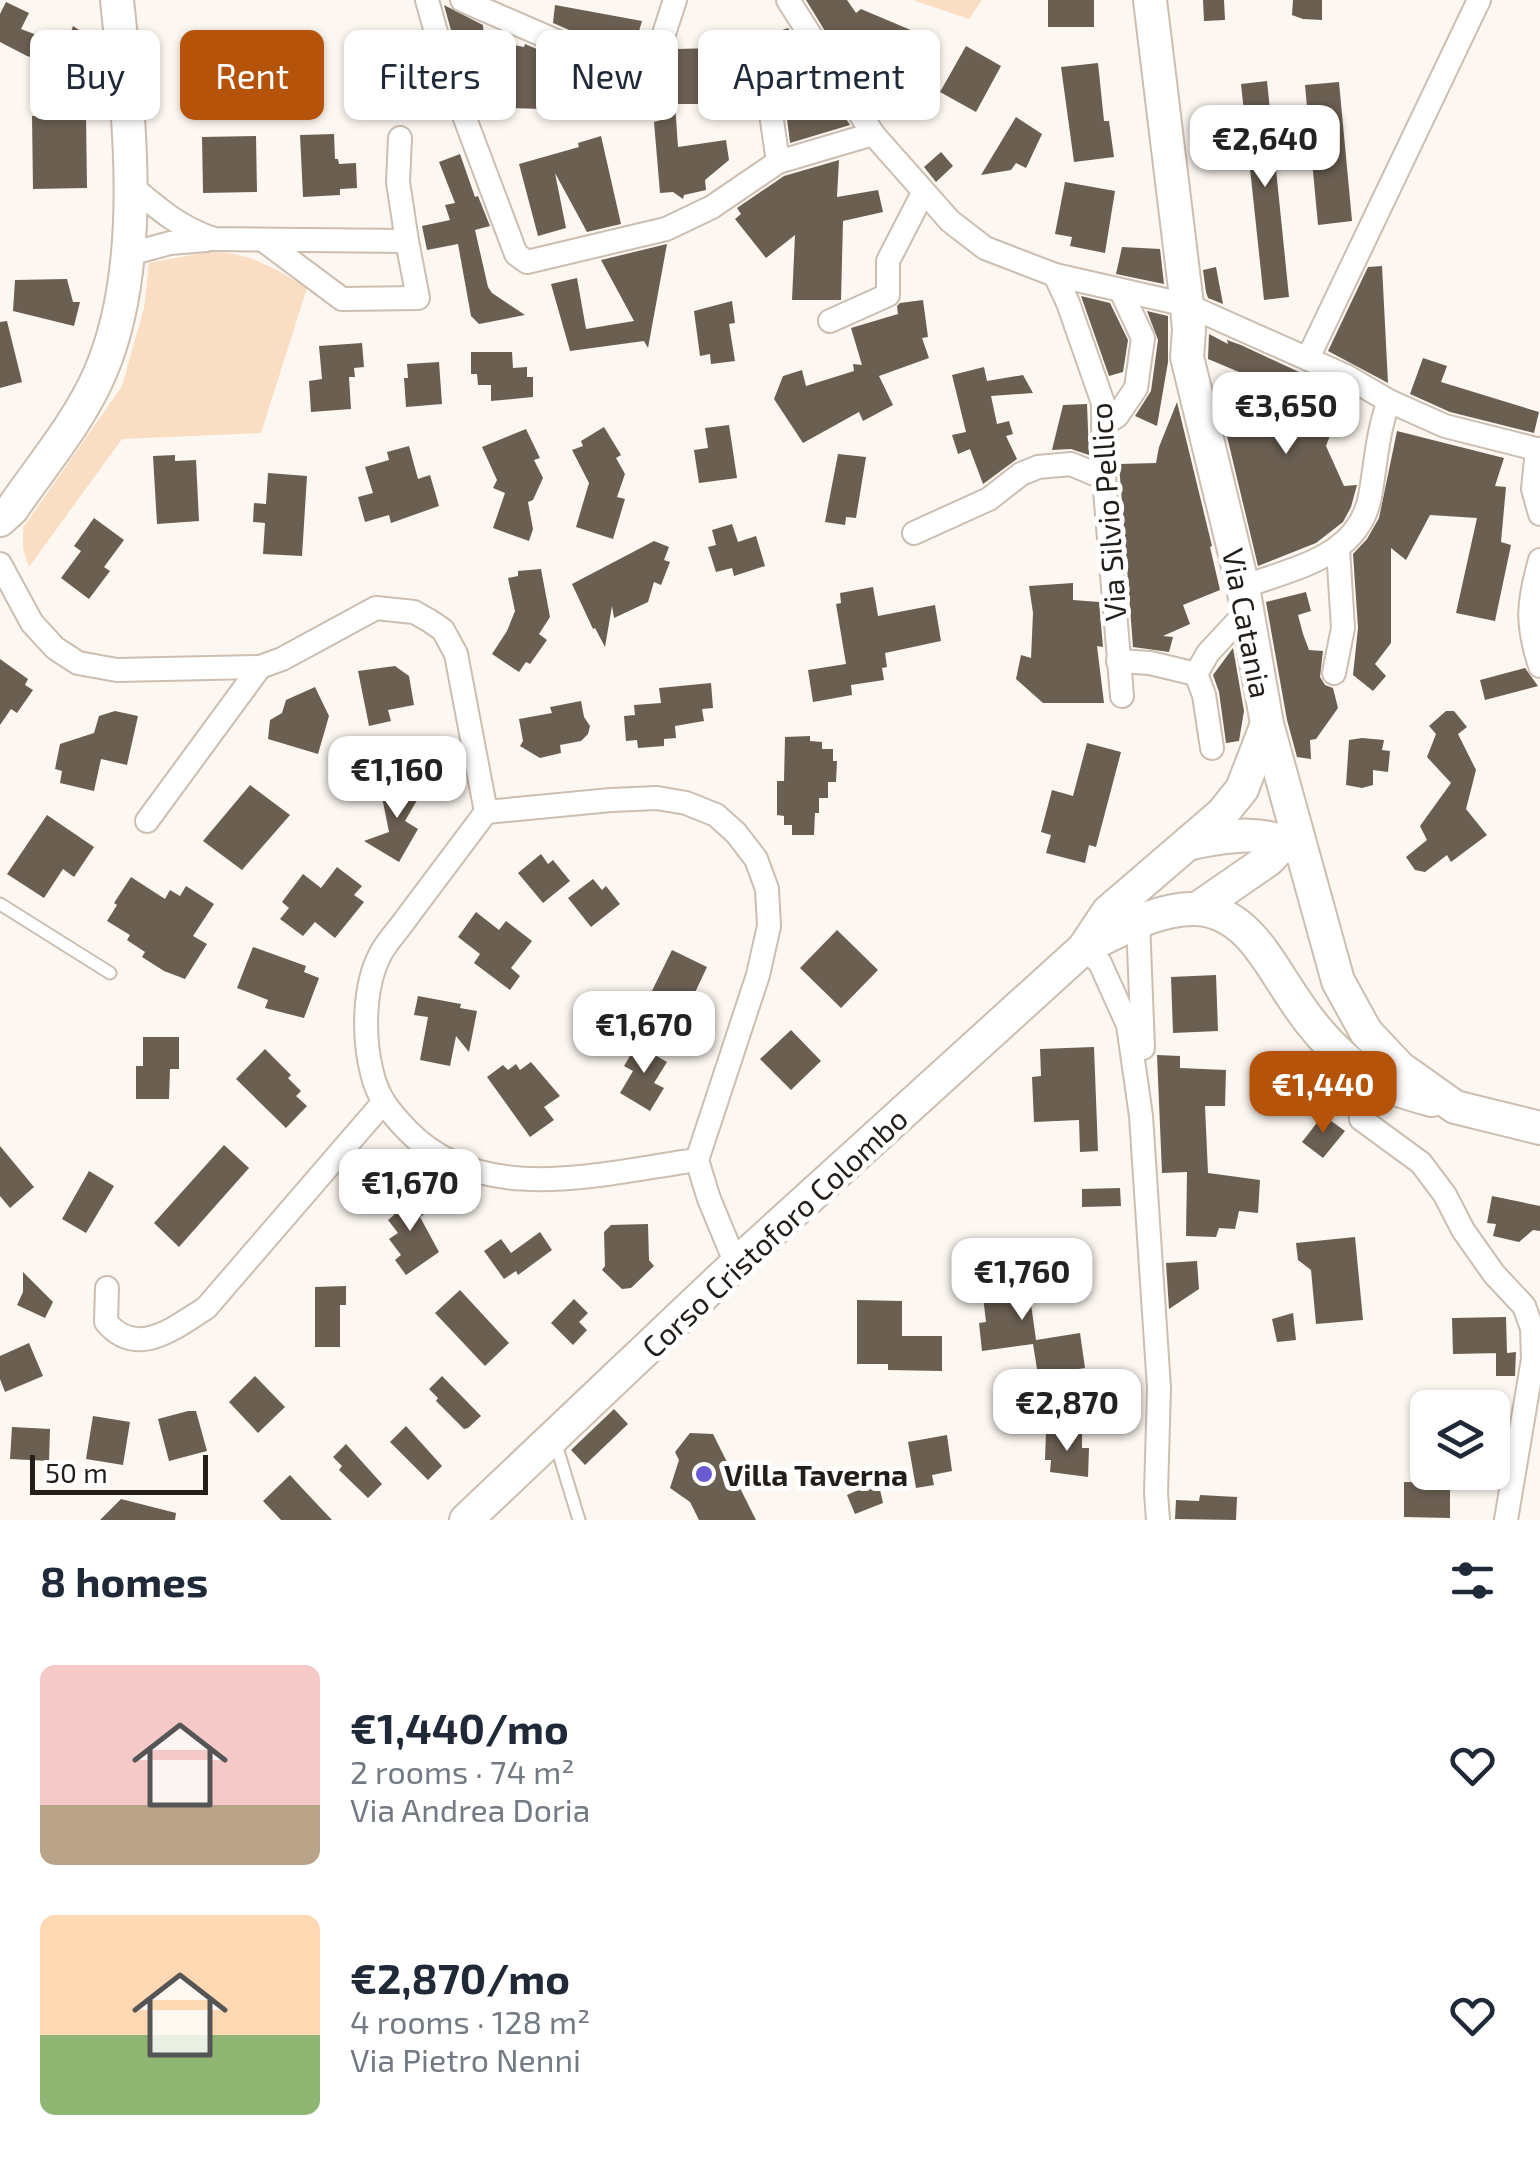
<!DOCTYPE html>
<html lang="en">
<head>
<meta charset="utf-8">
<style>
  :root { --surface:#fff; --page:#f2f2f3; --text:#1f2937; --muted:#747a83; --accent:#b45309 }
  body { margin:0; font-family:"Exo 2",sans-serif; background:var(--page); color:var(--text); height:100vh; display:flex; flex-direction:column; font-size:38px; white-space:nowrap }
  * { box-sizing:border-box; margin:0 }
  p { font-size:32px; color:var(--muted) }
  .icon { flex:none; width:55px; height:55px; fill:none; stroke:currentColor; stroke-width:2; stroke-linecap:round; stroke-linejoin:round }
  .map { position:relative; height:1520px; overflow:hidden }
  .panel { display:flex; flex-direction:column; background:var(--surface); flex:1 }
  .panel>* { flex:none }
  .hud { position:absolute; left:30px; top:30px; width:1000px; height:90px; display:flex; gap:20px }
  .buttons { position:absolute; left:1410px; top:1390px; display:grid; gap:20px }
  .buttons a { display:grid; place-items:center; width:100px; height:100px; border-radius:15px; background:var(--surface); box-shadow:0 2px 8px #0004; font-size:50px }
  .scale { position:absolute; left:30px; bottom:25px; width:178px; box-sizing:border-box; padding-left:10px; border:5px solid #231e19; border-top:0; font-size:28px; line-height:35px; white-space:nowrap; color:#231e19; -webkit-text-stroke:8px #fff; paint-order:stroke }
  .price { position:absolute; translate:-50% -85px; padding:0 22px; border-radius:20px; background:#fff; color:#222; font-size:32px; line-height:65px; filter:drop-shadow(0 2px 5px #0008) }
  .price::after { content:''; position:absolute; left:50%; top:60px; width:30px; height:22px; margin-left:-15px; background:inherit; clip-path:polygon(0 0,100% 0,50% 100%) }
  .price.selected { background:var(--accent); color:#fff }
  ul { padding:0; list-style:none }
  li { display:flex; align-items:center; gap:30px; height:250px; padding:0 40px }
  li span { display:grid; place-items:center; flex:none; width:280px; height:200px; border-radius:15px; color:#555 }
  li>.icon { margin-inline-start:auto }
  span .icon { width:120px; height:120px; fill:#fffc; stroke-width:1 }
  li b { font-size:42px }
  h2 { display:flex; justify-content:space-between; align-items:center; height:120px; padding:0 40px; font-size:42px }
  .tag { padding:0 35px; border-radius:15px; background:var(--surface); box-shadow:0 2px 8px #0004; font-size:35px; line-height:90px }
  .tag.selected { background:var(--accent); color:#fff }
  .map>svg:first-child { display:block }
  .green { fill:#f9dec3 }
  .building { fill:#6b5f52 }
  .lines { fill:none; stroke-linecap:round; stroke-linejoin:round }
  .lane-casing { stroke:#ccbeb0; stroke-width:15 }
  .street-casing { stroke:#ccbeb0; stroke-width:26 }
  .secondary-casing { stroke:#ccbeb0; stroke-width:36 }
  .lane { stroke:#fff; stroke-width:11 }
  .street { stroke:#fff; stroke-width:22 }
  .secondary { stroke:#fff; stroke-width:32 }
  .poi-dot { fill:#6a5bd5; stroke:#fff; stroke-width:4 }
  .labels { text-anchor:middle; dominant-baseline:central; stroke-width:10; stroke-linejoin:round; paint-order:stroke }
  .street-label { font-size:30px; fill:#231e19; stroke:#fff }
  .poi-label { font-size:30px; font-weight:bold; fill:#231e19; stroke:#fff; text-anchor:start }
</style>
</head>
<body>
<div class="map">
<svg width="1540" height="1520" viewBox="0 0 1540 1520">
  <rect width="100%" height="100%" fill="#fdf7f1"/>
  <g class="green">
    <polygon points="913,0 982,0 969,19"/>
    <path d="M208 252C247 251 275 268 307 288L261 433 122 439 29 567 23 549V528L122 386 144 308 149 263Z"/>
  </g>
  <g class="building">
    <polygon points="806,0 847,0 856,13 861,9 913,31 903,43 923,87 903,97 889,61 828,36"/>
    <rect x="1048" y="0" width="46" height="27"/>
    <polygon points="1203,0 1224,0 1225,20 1204,21"/>
    <polygon points="1293,0 1322,0 1322,20 1303,19 1292,15"/>
    <polygon points="6,2 29,13 21,29 66,46 73,26 99,43 84,73 27,56 0,42 0,14"/>
    <polygon points="444,5 483,25 484,39 524,47 525,44 608,79 640,82 653,76 675,80 675,49 718,48 719,104 675,104 678,147 726,140 729,160 705,180 706,190 684,195 683,199 673,192 660,193 654,122 665,119 654,118 653,108 621,110 619,94 585,84 579,110 505,108 506,116 481,119 460,63"/>
    <polygon points="555,5 642,21 633,51 613,49 553,23"/>
    <polygon points="788,28 814,69 759,89 746,43"/>
    <polygon points="231,36 290,52 288,71 227,50"/>
    <polygon points="966,46 1001,66 976,112 940,92"/>
    <polygon points="250,59 251,101 198,102 197,60"/>
    <polygon points="404,59 410,94 366,101 361,66"/>
    <polygon points="1098,63 1104,121 1109,121 1114,157 1074,162 1061,67"/>
    <polygon points="1267,81 1289,297 1264,300 1241,84"/>
    <polygon points="1339,82 1352,221 1318,225 1305,85"/>
    <polygon points="831,95 850,125 790,143 786,110"/>
    <polygon points="86,115 87,188 33,189 32,116"/>
    <polygon points="1016,117 1042,134 1026,168 1016,163 1011,170 981,175"/>
    <polygon points="334,134 335,159 338,159 339,164 356,163 357,188 340,189 340,195 303,197 300,135"/>
    <polygon points="256,136 257,192 203,193 202,137"/>
    <polygon points="601,136 621,224 587,232 555,173 566,228 538,236 519,164 579,147 578,143"/>
    <polygon points="941,152 953,166 936,182 924,167"/>
    <polygon points="460,154 475,197 478,196 490,226 475,230 488,287 492,293 525,315 479,324 471,316 458,244 427,250 422,226 450,220 445,205 455,203 439,162"/>
    <polygon points="839,160 837,197 878,190 883,212 843,221 841,300 792,300 795,235 766,258 735,219 741,214 737,208 784,176"/>
    <polygon points="1065,182 1115,191 1105,253 1070,246 1072,237 1055,234"/>
    <polygon points="667,244 648,348 644,341 570,351 551,284 577,278 586,329 634,321 601,260"/>
    <polygon points="1122,247 1160,249 1164,284 1116,274"/>
    <polygon points="1382,266 1388,383 1328,351 1368,267"/>
    <polygon points="1216,267 1223,304 1208,298 1206,292 1203,270"/>
    <polygon points="67,279 73,302 80,302 74,326 13,311 15,280"/>
    <polygon points="1081,296 1110,303 1128,340 1123,372 1109,376"/>
    <polygon points="923,300 928,337 922,338 929,358 879,376 893,405 863,421 859,412 803,443 774,399 783,376 802,370 806,386 854,371 853,364 862,365 851,328 898,314 897,306 900,303"/>
    <polygon points="732,301 735,323 729,324 735,361 711,364 710,354 700,356 694,311"/>
    <polygon points="1147,311 1168,316 1168,362 1157,426 1135,416 1151,391 1158,340"/>
    <polygon points="7,321 22,382 0,388 0,322"/>
    <polygon points="1209,334 1228,344 1227,340 1241,345 1353,397 1347,410 1341,407 1326,446 1344,486 1357,485 1351,507 1343,522 1316,543 1258,566 1225,428 1270,417 1280,389 1208,359"/>
    <polygon points="362,343 364,367 354,368 355,377 349,377 351,409 311,412 309,381 322,379 319,346"/>
    <polygon points="471,352 512,352 513,368 527,367 527,377 533,377 533,397 491,401 491,385 478,385 477,374 471,374"/>
    <polygon points="1423,358 1447,366 1441,382 1539,412 1534,433 1450,412 1410,394"/>
    <polygon points="439,362 442,404 406,407 404,378 408,378 407,364"/>
    <polygon points="984,367 987,381 1023,375 1033,393 991,396 997,424 1009,421 1013,434 1006,436 1017,459 983,484 970,449 958,454 952,435 966,432 952,375"/>
    <polygon points="1177,402 1212,546 1210,547 1220,590 1183,605 1190,624 1163,636 1173,637 1169,652 1133,647 1119,464 1156,463 1159,447"/>
    <polygon points="1087,404 1089,455 1071,449 1052,450 1063,405"/>
    <polygon points="729,425 737,478 699,483 694,450 708,448 705,428"/>
    <polygon points="604,427 621,455 616,458 625,474 617,497 625,499 613,539 576,527 589,483 572,450 583,446 581,441"/>
    <polygon points="526,429 540,458 534,460 543,478 533,500 528,502 533,529 529,541 493,528 505,493 493,488 497,480 482,447"/>
    <polygon points="1397,431 1504,458 1495,486 1506,487 1501,542 1511,545 1495,621 1456,613 1477,518 1430,515 1406,560 1391,548 1391,643 1375,664 1386,676 1373,691 1353,675 1358,628 1353,554 1367,539 1379,518"/>
    <polygon points="409,446 418,479 430,475 439,506 391,523 389,515 365,522 358,497 373,493 365,467 389,460 387,452"/>
    <polygon points="838,454 866,457 856,518 846,517 845,525 825,522"/>
    <polygon points="175,455 175,461 196,460 199,521 157,524 153,456"/>
    <polygon points="268,473 307,476 302,556 263,554 265,523 253,522 254,503 266,504"/>
    <polygon points="94,518 124,540 104,567 110,571 89,599 61,578 81,551 74,546"/>
    <polygon points="732,524 738,542 756,536 765,566 734,576 732,568 716,572 708,547 716,545 712,530"/>
    <polygon points="654,541 669,547 664,560 670,562 661,585 654,582 648,602 614,618 612,606 605,647 595,628 593,629 572,584"/>
    <polygon points="541,569 550,617 539,634 547,640 530,664 526,662 519,672 492,654 507,631 515,611 508,578 518,576 518,571"/>
    <polygon points="1073,583 1073,600 1099,602 1103,647 1097,646 1104,703 1043,703 1016,679 1021,655 1031,658 1033,613 1029,586"/>
    <polygon points="873,587 878,616 935,605 941,641 885,653 887,667 882,668 884,680 851,685 852,695 813,702 808,670 846,664 836,604 841,603 840,593"/>
    <polygon points="1306,592 1311,611 1298,615 1303,634 1309,650 1323,651 1320,677 1325,685 1333,688 1338,708 1316,739 1310,740 1311,759 1297,757 1287,720 1266,602"/>
    <polygon points="1233,648 1244,711 1239,741 1226,743 1219,692 1213,675"/>
    <polygon points="0,659 28,679 25,685 33,690 17,713 11,709 0,725"/>
    <polygon points="395,666 409,676 414,705 388,710 391,721 369,726 358,671"/>
    <polygon points="1525,668 1538,686 1485,700 1480,680"/>
    <polygon points="711,683 713,708 702,709 704,721 675,726 676,738 664,739 664,746 638,748 637,740 626,741 624,716 635,715 634,705 661,703 659,688"/>
    <polygon points="315,687 329,716 318,754 268,739 270,720 282,713 286,700"/>
    <polygon points="581,701 584,717 590,726 588,734 581,741 560,745 561,753 540,758 520,746 523,741 519,719 552,713 550,707"/>
    <polygon points="115,711 138,716 127,765 101,759 94,791 60,783 62,771 55,769 60,744 94,733 99,716"/>
    <polygon points="1446,711 1454,711 1467,727 1458,734 1476,770 1466,809 1487,835 1451,862 1447,855 1425,872 1415,870 1406,857 1427,840 1420,826 1451,783 1427,757 1436,734 1429,726"/>
    <polygon points="810,736 810,741 822,742 822,749 833,749 833,761 837,761 836,782 828,782 828,798 819,798 819,813 815,813 814,835 792,835 792,825 784,825 784,816 777,815 777,781 784,781 785,737"/>
    <polygon points="1362,738 1384,740 1382,750 1390,751 1388,772 1373,770 1373,785 1362,788 1346,785 1349,740"/>
    <polygon points="1087,743 1121,752 1096,847 1089,845 1085,863 1046,853 1051,835 1041,832 1052,790 1073,796"/>
    <polygon points="393,779 420,795 405,821 418,829 399,862 364,841 389,832 382,797"/>
    <polygon points="250,785 290,815 242,870 203,841"/>
    <polygon points="47,815 94,847 74,877 63,869 44,898 7,874"/>
    <polygon points="541,854 548,864 553,860 570,881 543,903 518,873"/>
    <polygon points="337,867 362,886 354,895 364,902 335,938 315,922 303,936 280,919 289,908 282,902 303,874 321,888"/>
    <polygon points="131,877 165,899 170,890 180,896 186,886 214,904 193,936 207,944 185,979 164,971 142,957 145,952 127,940 130,935 107,921 117,905 114,903"/>
    <polygon points="593,879 602,890 606,886 620,904 591,927 568,898"/>
    <polygon points="476,912 499,930 506,921 532,941 511,968 520,976 510,990 474,963 480,954 458,937"/>
    <polygon points="837,930 878,970 841,1008 800,968"/>
    <polygon points="253,947 306,966 304,972 319,978 304,1018 265,1008 268,1000 237,988"/>
    <polygon points="672,950 707,967 683,1018 647,1001"/>
    <polygon points="1216,975 1218,1031 1173,1033 1171,977"/>
    <polygon points="418,996 461,1004 460,1008 477,1011 469,1052 456,1036 450,1066 420,1060 428,1017 414,1015"/>
    <polygon points="791,1030 821,1061 791,1090 760,1059"/>
    <polygon points="143,1037 179,1037 179,1069 170,1069 169,1099 136,1099 136,1066 143,1066"/>
    <polygon points="640,1039 656,1049 653,1054 667,1062 654,1083 664,1088 650,1111 620,1093 633,1071 624,1066"/>
    <polygon points="1094,1047 1098,1151 1080,1152 1079,1120 1034,1122 1032,1077 1041,1076 1040,1049"/>
    <polygon points="265,1049 291,1075 288,1078 301,1091 296,1096 307,1106 286,1128 236,1079"/>
    <polygon points="1157,1055 1180,1056 1180,1068 1226,1070 1225,1106 1205,1106 1208,1173 1260,1180 1258,1213 1239,1211 1235,1229 1219,1228 1216,1237 1186,1236 1187,1172 1162,1173"/>
    <polygon points="531,1062 560,1096 544,1107 554,1120 530,1137 487,1077 503,1065 508,1070 516,1064 520,1070"/>
    <polygon points="1323,1115 1345,1131 1323,1158 1302,1142"/>
    <polygon points="224,1145 249,1168 179,1247 154,1223"/>
    <polygon points="0,1146 34,1187 10,1208 0,1196"/>
    <polygon points="89,1171 114,1186 86,1233 62,1219"/>
    <polygon points="1120,1188 1121,1206 1082,1207 1082,1189"/>
    <polygon points="401,1191 409,1202 413,1199 424,1214 420,1217 439,1252 406,1275 395,1260 401,1255 389,1239 398,1233 388,1220 394,1215 385,1203"/>
    <polygon points="1492,1196 1540,1206 1540,1231 1533,1230 1519,1242 1493,1236 1496,1224 1487,1223"/>
    <polygon points="648,1224 649,1260 654,1266 631,1288 622,1289 602,1270 605,1266 604,1232 611,1225"/>
    <polygon points="540,1232 552,1250 518,1275 516,1271 504,1279 484,1251 501,1239 511,1253"/>
    <polygon points="1355,1237 1363,1320 1316,1324 1311,1270 1298,1260 1296,1243"/>
    <polygon points="1012,1259 1016,1291 1029,1290 1036,1340 1080,1333 1085,1368 1038,1375 1033,1344 982,1351 979,1323 986,1322 980,1271 988,1270 987,1262"/>
    <polygon points="1197,1261 1199,1289 1169,1309 1166,1263"/>
    <polygon points="23,1272 53,1302 45,1318 17,1305 23,1292"/>
    <polygon points="346,1286 346,1305 340,1305 340,1347 315,1347 315,1287"/>
    <polygon points="460,1290 509,1343 485,1366 435,1313"/>
    <polygon points="574,1299 588,1313 579,1322 587,1330 573,1345 551,1323"/>
    <polygon points="857,1300 902,1301 902,1336 942,1336 942,1371 888,1370 888,1364 857,1364"/>
    <polygon points="1293,1313 1296,1340 1277,1342 1272,1319"/>
    <polygon points="1506,1317 1507,1353 1516,1352 1515,1376 1496,1376 1496,1353 1501,1353 1453,1354 1452,1318"/>
    <polygon points="29,1343 43,1376 5,1392 0,1379 0,1356"/>
    <polygon points="255,1376 285,1407 258,1433 229,1402"/>
    <polygon points="442,1376 481,1416 468,1428 464,1429 436,1401 438,1398 429,1389"/>
    <polygon points="614,1409 628,1424 585,1465 571,1450"/>
    <polygon points="188,1411 196,1411 207,1451 169,1461 158,1419"/>
    <polygon points="93,1416 130,1422 123,1465 86,1459"/>
    <polygon points="406,1426 442,1466 428,1480 390,1442"/>
    <polygon points="12,1427 50,1429 49,1461 10,1459"/>
    <polygon points="1046,1432 1082,1433 1082,1448 1089,1448 1088,1477 1050,1472 1051,1460 1045,1460"/>
    <polygon points="690,1433 713,1434 756,1520 699,1520 690,1502 670,1488 679,1460 675,1452"/>
    <polygon points="947,1435 952,1471 932,1475 934,1485 916,1488 908,1442"/>
    <polygon points="346,1444 382,1484 368,1498 339,1470 342,1466 333,1457"/>
    <polygon points="290,1475 300,1486 332,1520 281,1520 263,1501"/>
    <polygon points="878,1481 883,1503 855,1514 847,1495"/>
    <polygon points="1404,1482 1450,1483 1450,1518 1404,1517"/>
    <polygon points="1200,1495 1237,1497 1236,1520 1175,1519 1176,1500 1199,1501"/>
    <polygon points="121,1499 176,1513 175,1520 100,1520"/>
  </g>
  <g class="lines">
    <defs>
      <g id="lane">
        <polyline points="0,904 110,973"/>
        <polyline points="555,1441 579,1520"/>
      </g>
      <g id="street">
        <polyline points="427,0 446,68 516,254 527,262 666,229 712,207 778,162 873,134"/>
        <polyline points="462,0 609,64 641,67 659,49 675,0"/>
        <polyline points="788,0 873,134 950,221 985,248 1055,275 1187,305 1346,376 1389,401 1445,426 1540,450"/>
        <polyline points="778,162 769,100 837,77"/>
        <path d="M130 185C157 208 180 228 214 239L407 241 398 182 400 138"/>
        <polyline points="263,240 342,299 418,298 407,241"/>
        <polyline points="126,255 170,243 206,240"/>
        <polyline points="1055,275 1068,303 1103,403 1104,478 1122,696"/>
        <polyline points="830,321 888,295 888,261 923,193"/>
        <polyline points="1308,358 1479,0"/>
        <polyline points="1103,425 1117,416 1136,388 1143,338 1121,291"/>
        <polyline points="1537,449 1533,489 1540,514"/>
        <polyline points="914,533 989,499 1021,474 1038,467 1071,464 1104,478"/>
        <path d="M1540 560C1528 603 1526 623 1540 666"/>
        <polyline points="0,564 32,623 55,648 78,663 117,670 260,667 282,659 376,608 414,612 430,621 443,630 456,654 486,812 611,800 657,798 686,803 716,815 736,833 756,859 767,889 769,926 758,975 697,1160 709,1199 736,1264"/>
        <path d="M1243 587C1296 567 1362 557 1371 491 1376 460 1378 430 1389 401"/>
        <polyline points="1118,661 1150,663 1196,674 1208,653 1248,610"/>
        <polyline points="1334,673 1343,628 1338,549"/>
        <polyline points="1196,674 1204,695 1212,748"/>
        <path d="M486 812C460 847 434 881 408 916 400 928 388 940 381 953 363 986 363 1037 372 1073 378 1098 389 1111 407 1130 482 1208 602 1173 697 1160"/>
        <polyline points="147,821 260,667"/>
        <polyline points="1138,921 1143,1048"/>
        <polyline points="1084,948 1100,963 1128,1025 1141,1116 1159,1388 1156,1493 1158,1520"/>
        <polyline points="1390,1077 1360,1107 1361,1119 1421,1163 1445,1195 1463,1230 1494,1274 1524,1306 1532,1328 1533,1359 1506,1520"/>
        <path d="M107 1288 106 1322C137 1359 174 1328 206 1308L382 1104"/>
      </g>
      <g id="secondary">
        <polyline points="1150,0 1187,305 1189,330 1187,357 1243,587 1267,724 1338,981 1366,1032 1400,1068 1455,1107 1540,1128"/>
        <path d="M0 520 12 509C42 465 79 422 100 373 147 265 129 115 117 0"/>
        <path d="M1191 843C1228 836 1265 828 1298 850"/>
        <polyline points="1197,909 1268,860 1295,832"/>
        <path d="M1088 946C1121 930 1159 907 1197 909 1247 912 1269 963 1294 999 1307 1019 1326 1042 1344 1058 1374 1084 1395 1090 1432 1100"/>
        <polyline points="466,1520 736,1264 1084,948 1108,912 1222,814 1242,789 1267,724"/>
      </g>
    </defs>
    <use href="#lane" class="lane-casing"/>
    <use href="#street" class="street-casing"/>
    <use href="#secondary" class="secondary-casing"/>
    <use href="#lane" class="lane"/>
    <use href="#street" class="street"/>
    <use href="#secondary" class="secondary"/>
  </g>
  <circle class="poi-dot" cx="704" cy="1474" r="10"/>
  <g class="labels">
    <g class="street-label">
      <text transform="translate(1107 512) rotate(-94)">Via Silvio Pellico</text>
      <text transform="translate(1248 623) rotate(79)">Via Catania</text>
      <text transform="translate(774 1232) rotate(-43)">Corso Cristoforo Colombo</text>
    </g>
    <g class="poi-label">
      <text x="724" y="1474">Villa Taverna</text>
    </g>
  </g>
</svg>
<div class="buttons">
<a><svg class="icon" aria-label="layers" viewBox="0 0 24 24"><path d="M12 4l9 5-9 5-9-5zM3 14l9 5 9-5"/></svg></a>
</div>
<div class="scale">50 m</div>
<b class="price" style="left:1265px;top:190px">€2,640</b>
<b class="price" style="left:1286px;top:457px">€3,650</b>
<b class="price" style="left:397px;top:821px">€1,160</b>
<b class="price" style="left:644px;top:1076px">€1,670</b>
<b class="price selected" style="left:1323px;top:1136px">€1,440</b>
<b class="price" style="left:410px;top:1234px">€1,670</b>
<b class="price" style="left:1022px;top:1323px">€1,760</b>
<b class="price" style="left:1067px;top:1454px">€2,870</b>
<div class="hud">
<a class="tag">Buy</a>
<a class="tag selected">Rent</a>
<a class="tag">Filters</a>
<a class="tag">New</a>
<a class="tag">Apartment</a>
</div>
</div>
<section class="panel">
<h2>8 homes<svg class="icon" aria-label="filters" viewBox="0 0 24 24"><path d="M4 7h16M4 17h16"/><circle cx="9" cy="7" r="2"/><circle cx="15" cy="17" r="2"/></svg></h2>
<ul>
<li><span style="background:linear-gradient(#f6c9c9 70%,#b9a48a 0)"><svg class="icon" aria-label="home" viewBox="0 0 24 24"><path d="M3 11l9-7 9 7M6 9v11h12V9"/></svg></span><div><b>€1,440/mo</b><p>2 rooms · 74 m²</p><p>Via Andrea Doria</p></div><svg class="icon" aria-label="heart" viewBox="0 0 24 24"><path d="M12 20l-8-8c-3-5 5-10 8-4 3-6 11-1 8 4z"/></svg></li>
<li><span style="background:linear-gradient(#ffd9b3 60%,#8fb573 0)"><svg class="icon" aria-label="home" viewBox="0 0 24 24"><path d="M3 11l9-7 9 7M6 9v11h12V9"/></svg></span><div><b>€2,870/mo</b><p>4 rooms · 128 m²</p><p>Via Pietro Nenni</p></div><svg class="icon" aria-label="heart" viewBox="0 0 24 24"><path d="M12 20l-8-8c-3-5 5-10 8-4 3-6 11-1 8 4z"/></svg></li>
</ul>
</section>
</body>
</html>
